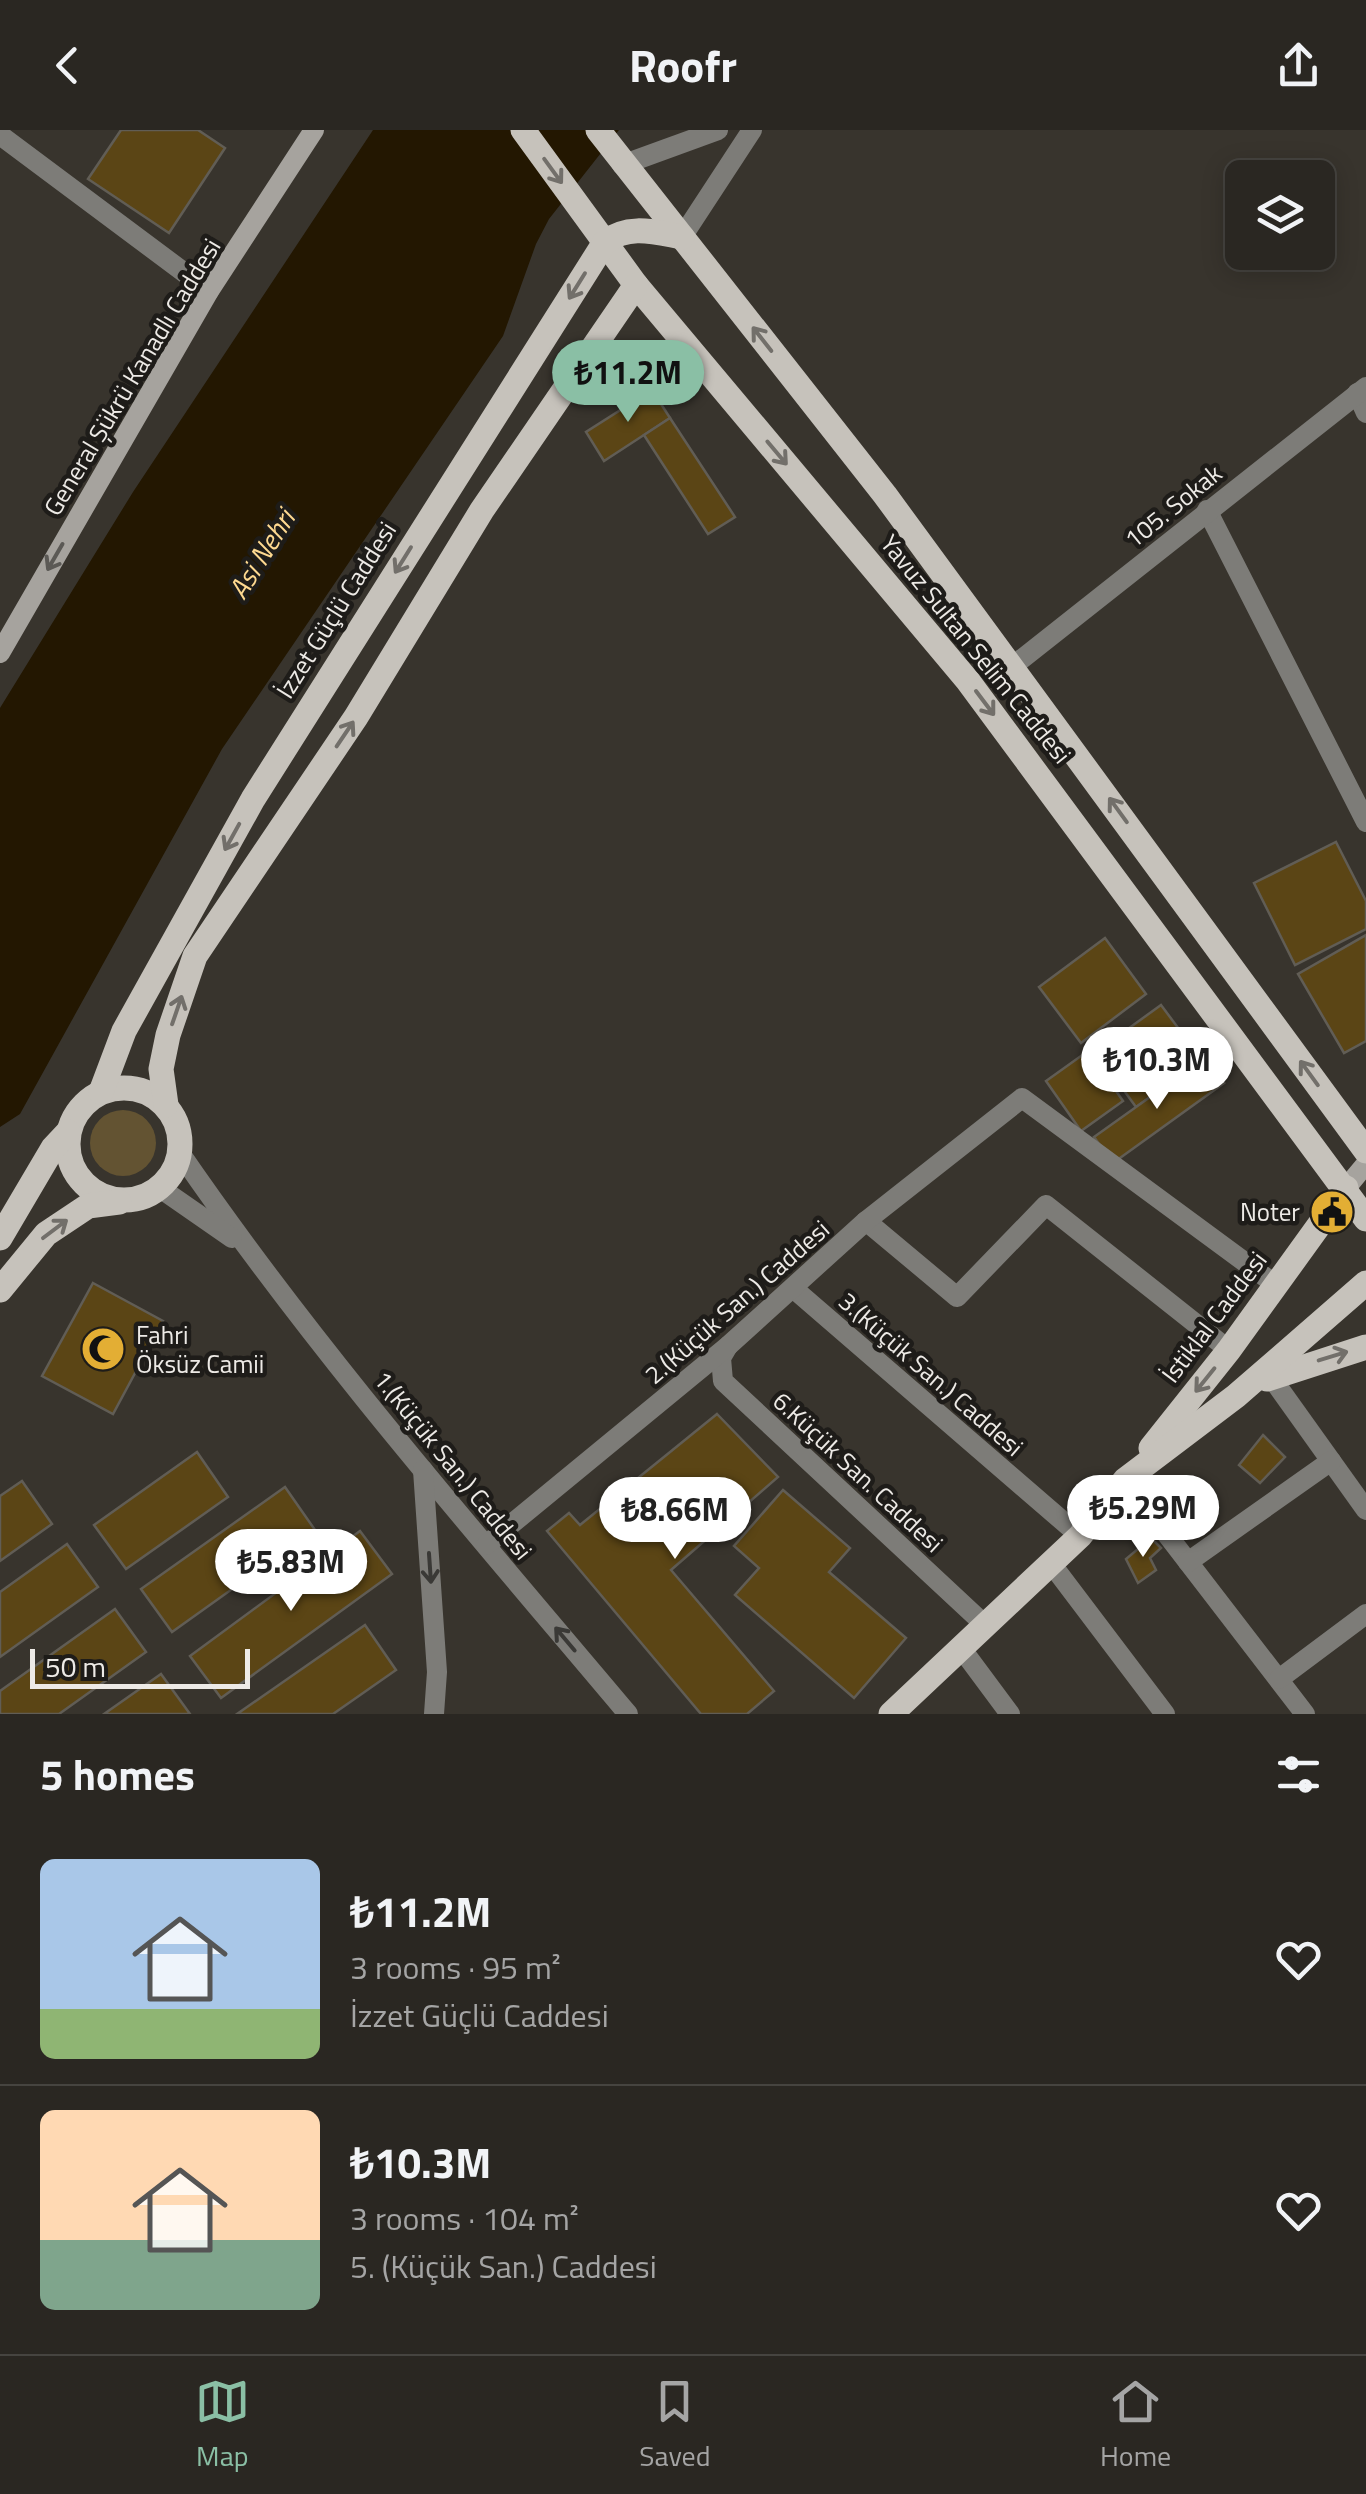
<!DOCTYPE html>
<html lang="en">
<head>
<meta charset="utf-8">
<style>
  :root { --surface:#2a2722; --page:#36332f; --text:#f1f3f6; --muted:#a5a5a5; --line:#464440; --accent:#8abfa5 }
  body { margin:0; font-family:"Titillium Web",sans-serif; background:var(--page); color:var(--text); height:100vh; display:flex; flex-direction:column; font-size:38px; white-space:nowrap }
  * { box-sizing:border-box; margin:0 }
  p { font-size:32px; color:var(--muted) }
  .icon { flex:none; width:55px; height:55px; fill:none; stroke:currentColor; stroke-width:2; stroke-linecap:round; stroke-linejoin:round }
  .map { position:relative; height:1584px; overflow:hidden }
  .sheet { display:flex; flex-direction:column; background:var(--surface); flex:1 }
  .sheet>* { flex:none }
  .controls { position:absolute; left:1225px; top:30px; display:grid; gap:20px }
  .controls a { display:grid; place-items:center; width:110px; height:110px; border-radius:15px; background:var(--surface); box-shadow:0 5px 25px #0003,0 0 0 2px var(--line); font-size:50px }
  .scale { position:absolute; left:30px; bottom:25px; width:220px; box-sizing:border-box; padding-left:10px; border:5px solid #edeae6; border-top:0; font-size:28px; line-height:35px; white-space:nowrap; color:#edeae6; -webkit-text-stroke:8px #1e1c19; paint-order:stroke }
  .price { position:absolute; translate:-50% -85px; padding:0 22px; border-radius:35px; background:#fff; color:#222; font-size:32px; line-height:65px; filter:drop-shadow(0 2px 5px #0008) }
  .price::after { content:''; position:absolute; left:50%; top:60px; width:30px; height:22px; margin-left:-15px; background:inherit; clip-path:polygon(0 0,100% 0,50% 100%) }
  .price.on { background:var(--accent); color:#111 }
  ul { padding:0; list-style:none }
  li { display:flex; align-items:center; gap:30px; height:250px; padding:0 40px }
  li+li { border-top:2px solid var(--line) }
  li span { display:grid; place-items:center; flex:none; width:280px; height:200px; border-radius:15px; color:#555 }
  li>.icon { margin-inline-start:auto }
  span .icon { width:120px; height:120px; fill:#fffc; stroke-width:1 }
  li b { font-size:42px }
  h2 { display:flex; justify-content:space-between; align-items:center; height:120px; padding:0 40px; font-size:42px }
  header { display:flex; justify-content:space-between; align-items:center; height:130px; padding:0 40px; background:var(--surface); font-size:45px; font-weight:700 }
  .dock { display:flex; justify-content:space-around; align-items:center; height:140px; border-top:2px solid var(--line); background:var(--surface); font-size:28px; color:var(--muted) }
  .dock a { display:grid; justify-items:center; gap:5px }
  .dock .on { color:var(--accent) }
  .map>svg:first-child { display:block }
  .green { fill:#635332 }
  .water { fill:#231701 }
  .building { fill:#5b4515; stroke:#615d55; stroke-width:2.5 }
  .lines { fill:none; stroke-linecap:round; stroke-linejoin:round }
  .street { stroke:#7d7c78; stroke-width:20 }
  .secondary { stroke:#a6a39e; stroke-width:20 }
  .primary { stroke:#c6c2bb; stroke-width:25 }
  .oneway { stroke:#726f6a }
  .oneway2 { stroke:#5b5955 }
  .oneway3 { stroke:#3a3936 }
  .labels { text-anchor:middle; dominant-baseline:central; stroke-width:9; stroke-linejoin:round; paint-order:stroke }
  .street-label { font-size:25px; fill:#edeae6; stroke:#1e1c19 }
  .poi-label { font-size:25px; fill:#edeae6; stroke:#1e1c19; text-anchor:end }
  .water-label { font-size:28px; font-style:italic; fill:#fed990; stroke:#1e1c19 }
</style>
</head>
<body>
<header><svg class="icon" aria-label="back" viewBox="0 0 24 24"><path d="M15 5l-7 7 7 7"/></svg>Roofr<svg class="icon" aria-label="share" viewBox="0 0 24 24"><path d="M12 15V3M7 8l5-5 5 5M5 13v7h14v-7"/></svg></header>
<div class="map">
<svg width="1366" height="1584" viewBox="0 0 1366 1584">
  <rect width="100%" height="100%" fill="#38342d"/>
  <circle class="green" cx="123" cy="1013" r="33"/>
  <polygon class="water" points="373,0 619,0 549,89 536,114 503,206 222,619 20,984 0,997 0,578 133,362"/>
  <g class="building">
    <polygon points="121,0 198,0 225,18 169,103 88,49"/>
    <polygon points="652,260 670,288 604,331 586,302"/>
    <polygon points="670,288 735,387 708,404 644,305"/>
    <polygon points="1336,712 1366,771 1366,799 1295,835 1254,753"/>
    <polygon points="1366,805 1366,911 1344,923 1298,844"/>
    <polygon points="1105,808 1146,864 1081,913 1039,857"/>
    <polygon points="1161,875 1202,930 1136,977 1096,922"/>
    <polygon points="1088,921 1123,971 1081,1001 1046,951"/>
    <polygon points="1195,935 1224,953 1113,1033 1094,1007"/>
    <polygon points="93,1153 163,1191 113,1284 42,1246"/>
    <polygon points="717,1284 778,1347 671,1440 774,1561 747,1584 701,1584 547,1401 569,1383 580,1395"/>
    <polygon points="1263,1305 1285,1327 1260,1353 1239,1335"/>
    <polygon points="197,1322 228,1367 126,1439 94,1395"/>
    <polygon points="22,1351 52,1394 0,1431 0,1366"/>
    <polygon points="285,1357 315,1400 172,1502 141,1459"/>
    <polygon points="783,1360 850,1418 829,1442 906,1508 854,1568 735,1465 759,1438 734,1416"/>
    <polygon points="360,1401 392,1444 221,1568 190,1526"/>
    <polygon points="1151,1408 1161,1418 1150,1428 1156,1440 1138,1453 1126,1429"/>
    <polygon points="67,1414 98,1457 0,1527 0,1462"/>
    <polygon points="115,1479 146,1522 59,1584 0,1584 0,1561"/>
    <polygon points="365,1495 396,1540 333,1584 237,1584"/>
    <polygon points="161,1544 190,1584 104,1584"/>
  </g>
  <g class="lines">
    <g class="street">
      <polyline points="0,5 209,161"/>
      <polyline points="622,35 718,0"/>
      <polyline points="682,107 752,0"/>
      <polyline points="1357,263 1366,283"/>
      <polyline points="1207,380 1366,692"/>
      <polyline points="1013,536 1366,257"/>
      <path d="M180 1023C316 1221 474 1401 628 1584"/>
      <polyline points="160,1058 232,1108"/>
      <polyline points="866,1091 957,1167 1046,1075 1229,1220"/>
      <polyline points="794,1159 1080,1406"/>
      <polyline points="728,1216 721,1228 723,1251 985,1495"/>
      <polyline points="1271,1247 1366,1380"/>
      <polyline points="423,1340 437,1542 434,1584"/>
      <polyline points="1125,1350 1305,1584"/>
      <polyline points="486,1415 728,1216 866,1091 1022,968 1276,1155"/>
      <polyline points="1050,1432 1165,1584"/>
      <polyline points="1188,1432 1331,1331"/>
      <polyline points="961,1518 1010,1584"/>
      <polyline points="1279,1549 1366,1484"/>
    </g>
    <g class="secondary">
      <polyline points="0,523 209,161 314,0"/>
      <polyline points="1346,1058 1366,1034"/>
    </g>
    <g class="primary">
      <polyline points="523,0 636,155 968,551 1366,1089"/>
      <polyline points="598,0 885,365 1366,1021"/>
      <circle cx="124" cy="1014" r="56"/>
      <path d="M101 962 124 901 253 669 605 112C629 94 654 102 682 107"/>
      <polyline points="166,975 161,939 168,905 195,826 356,587 482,380 636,155"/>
      <polyline points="0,1108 53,1018 68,1002"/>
      <polyline points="0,1160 46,1104 88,1076 119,1072"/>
      <polyline points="1267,1249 1366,1217"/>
      <polyline points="1151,1318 1229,1220 1346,1058"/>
      <polyline points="891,1584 1080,1406 1125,1350 1236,1266 1366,1153"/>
    </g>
  </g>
  <defs><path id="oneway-shaft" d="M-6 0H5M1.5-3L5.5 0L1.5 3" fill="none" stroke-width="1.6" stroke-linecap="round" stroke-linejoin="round" transform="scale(2.5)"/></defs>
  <g class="oneway">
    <use href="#oneway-shaft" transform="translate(553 41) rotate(54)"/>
    <use href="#oneway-shaft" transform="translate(577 156) rotate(122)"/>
    <use href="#oneway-shaft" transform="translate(762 209) rotate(-128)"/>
    <use href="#oneway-shaft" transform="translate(777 323) rotate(50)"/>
    <use href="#oneway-shaft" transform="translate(403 430) rotate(122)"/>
    <use href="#oneway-shaft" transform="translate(985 573) rotate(53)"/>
    <use href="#oneway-shaft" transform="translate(345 604) rotate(-56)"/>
    <use href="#oneway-shaft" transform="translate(1118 680) rotate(-126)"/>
    <use href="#oneway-shaft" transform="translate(232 707) rotate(119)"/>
    <use href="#oneway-shaft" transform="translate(177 880) rotate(-71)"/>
    <use href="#oneway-shaft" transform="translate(1309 943) rotate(-126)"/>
    <use href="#oneway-shaft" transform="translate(55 1099) rotate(-37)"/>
    <use href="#oneway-shaft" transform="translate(1333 1226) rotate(-17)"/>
    <use href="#oneway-shaft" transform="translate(1205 1250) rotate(129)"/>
  </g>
  <use class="oneway2" href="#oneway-shaft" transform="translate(55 427) rotate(120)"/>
  <g class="oneway3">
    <use href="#oneway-shaft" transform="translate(430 1438) rotate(86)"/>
    <use href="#oneway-shaft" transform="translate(565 1509) rotate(-130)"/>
  </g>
  <defs>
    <symbol id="civic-disc" viewBox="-11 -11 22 22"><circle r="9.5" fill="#e3ae34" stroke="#1e1c19"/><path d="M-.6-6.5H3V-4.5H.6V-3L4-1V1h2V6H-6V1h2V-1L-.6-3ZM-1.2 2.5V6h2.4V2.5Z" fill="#111"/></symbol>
    <symbol id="mosque-disc" viewBox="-11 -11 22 22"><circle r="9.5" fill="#e3ae34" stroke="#1e1c19"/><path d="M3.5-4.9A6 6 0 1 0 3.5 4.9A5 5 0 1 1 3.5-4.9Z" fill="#111"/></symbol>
  </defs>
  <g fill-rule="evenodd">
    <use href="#civic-disc" x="1307" y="1057" width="50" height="50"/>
    <use href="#mosque-disc" x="78" y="1194" width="50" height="50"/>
  </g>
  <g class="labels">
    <g class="street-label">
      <text transform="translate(132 247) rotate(-59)">General Şükrü Kanadlı Caddesi</text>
      <text transform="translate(1173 376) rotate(-39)">105. Sokak</text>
      <text transform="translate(336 480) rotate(-58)">İzzet Güçlü Caddesi</text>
      <text transform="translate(976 519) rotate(51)">Yavuz Sultan Selim Caddesi</text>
      <text transform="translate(737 1172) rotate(-41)">2.(Küçük San.) Caddesi</text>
      <text transform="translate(1214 1187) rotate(-53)">İstiklal Caddesi</text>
      <text transform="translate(931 1244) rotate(41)">3.(Küçük San.) Caddesi</text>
      <text transform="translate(453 1335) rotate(51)">1.(Küçük San.) Caddesi</text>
      <text transform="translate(858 1342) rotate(43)">6.Küçük San. Caddesi</text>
    </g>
    <g class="poi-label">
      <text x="1300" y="1082">Noter</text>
      <text x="136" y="1205" text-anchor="start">Fahri<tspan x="136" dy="29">Öksüz Camii</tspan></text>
    </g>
    <g class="water-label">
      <text transform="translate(261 424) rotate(-58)">Asi Nehri</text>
    </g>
  </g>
</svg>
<div class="controls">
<a><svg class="icon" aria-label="layers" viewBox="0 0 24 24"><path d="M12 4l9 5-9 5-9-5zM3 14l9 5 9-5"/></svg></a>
</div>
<div class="scale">50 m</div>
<b class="price on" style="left:628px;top:295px">₺11.2M</b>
<b class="price" style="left:1157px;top:982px">₺10.3M</b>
<b class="price" style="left:1143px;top:1430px">₺5.29M</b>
<b class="price" style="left:675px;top:1432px">₺8.66M</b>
<b class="price" style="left:291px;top:1484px">₺5.83M</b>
</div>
<section class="sheet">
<h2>5 homes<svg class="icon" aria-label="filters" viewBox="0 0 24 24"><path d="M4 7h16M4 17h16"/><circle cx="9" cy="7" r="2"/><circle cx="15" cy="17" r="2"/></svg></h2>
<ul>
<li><span style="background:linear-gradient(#a9c7e8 75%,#8fb573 0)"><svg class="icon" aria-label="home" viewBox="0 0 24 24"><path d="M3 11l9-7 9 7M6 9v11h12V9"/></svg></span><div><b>₺11.2M</b><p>3 rooms · 95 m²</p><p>İzzet Güçlü Caddesi</p></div><svg class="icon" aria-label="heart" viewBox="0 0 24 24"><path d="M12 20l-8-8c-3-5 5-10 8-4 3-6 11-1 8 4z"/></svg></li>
<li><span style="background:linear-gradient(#ffd9b3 65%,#7fa58c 0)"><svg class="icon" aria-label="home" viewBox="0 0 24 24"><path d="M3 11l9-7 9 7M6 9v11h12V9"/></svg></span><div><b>₺10.3M</b><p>3 rooms · 104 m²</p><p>5. (Küçük San.) Caddesi</p></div><svg class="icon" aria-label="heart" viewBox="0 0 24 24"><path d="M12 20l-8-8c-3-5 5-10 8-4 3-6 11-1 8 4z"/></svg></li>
</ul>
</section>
<nav class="dock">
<a class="on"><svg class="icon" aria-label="map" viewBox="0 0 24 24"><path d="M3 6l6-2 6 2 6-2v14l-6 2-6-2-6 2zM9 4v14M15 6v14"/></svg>Map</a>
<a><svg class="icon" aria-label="saved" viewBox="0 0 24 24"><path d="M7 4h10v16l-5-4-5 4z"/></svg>Saved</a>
<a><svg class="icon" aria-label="home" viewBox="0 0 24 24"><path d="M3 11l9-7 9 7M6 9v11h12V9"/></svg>Home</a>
</nav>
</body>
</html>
